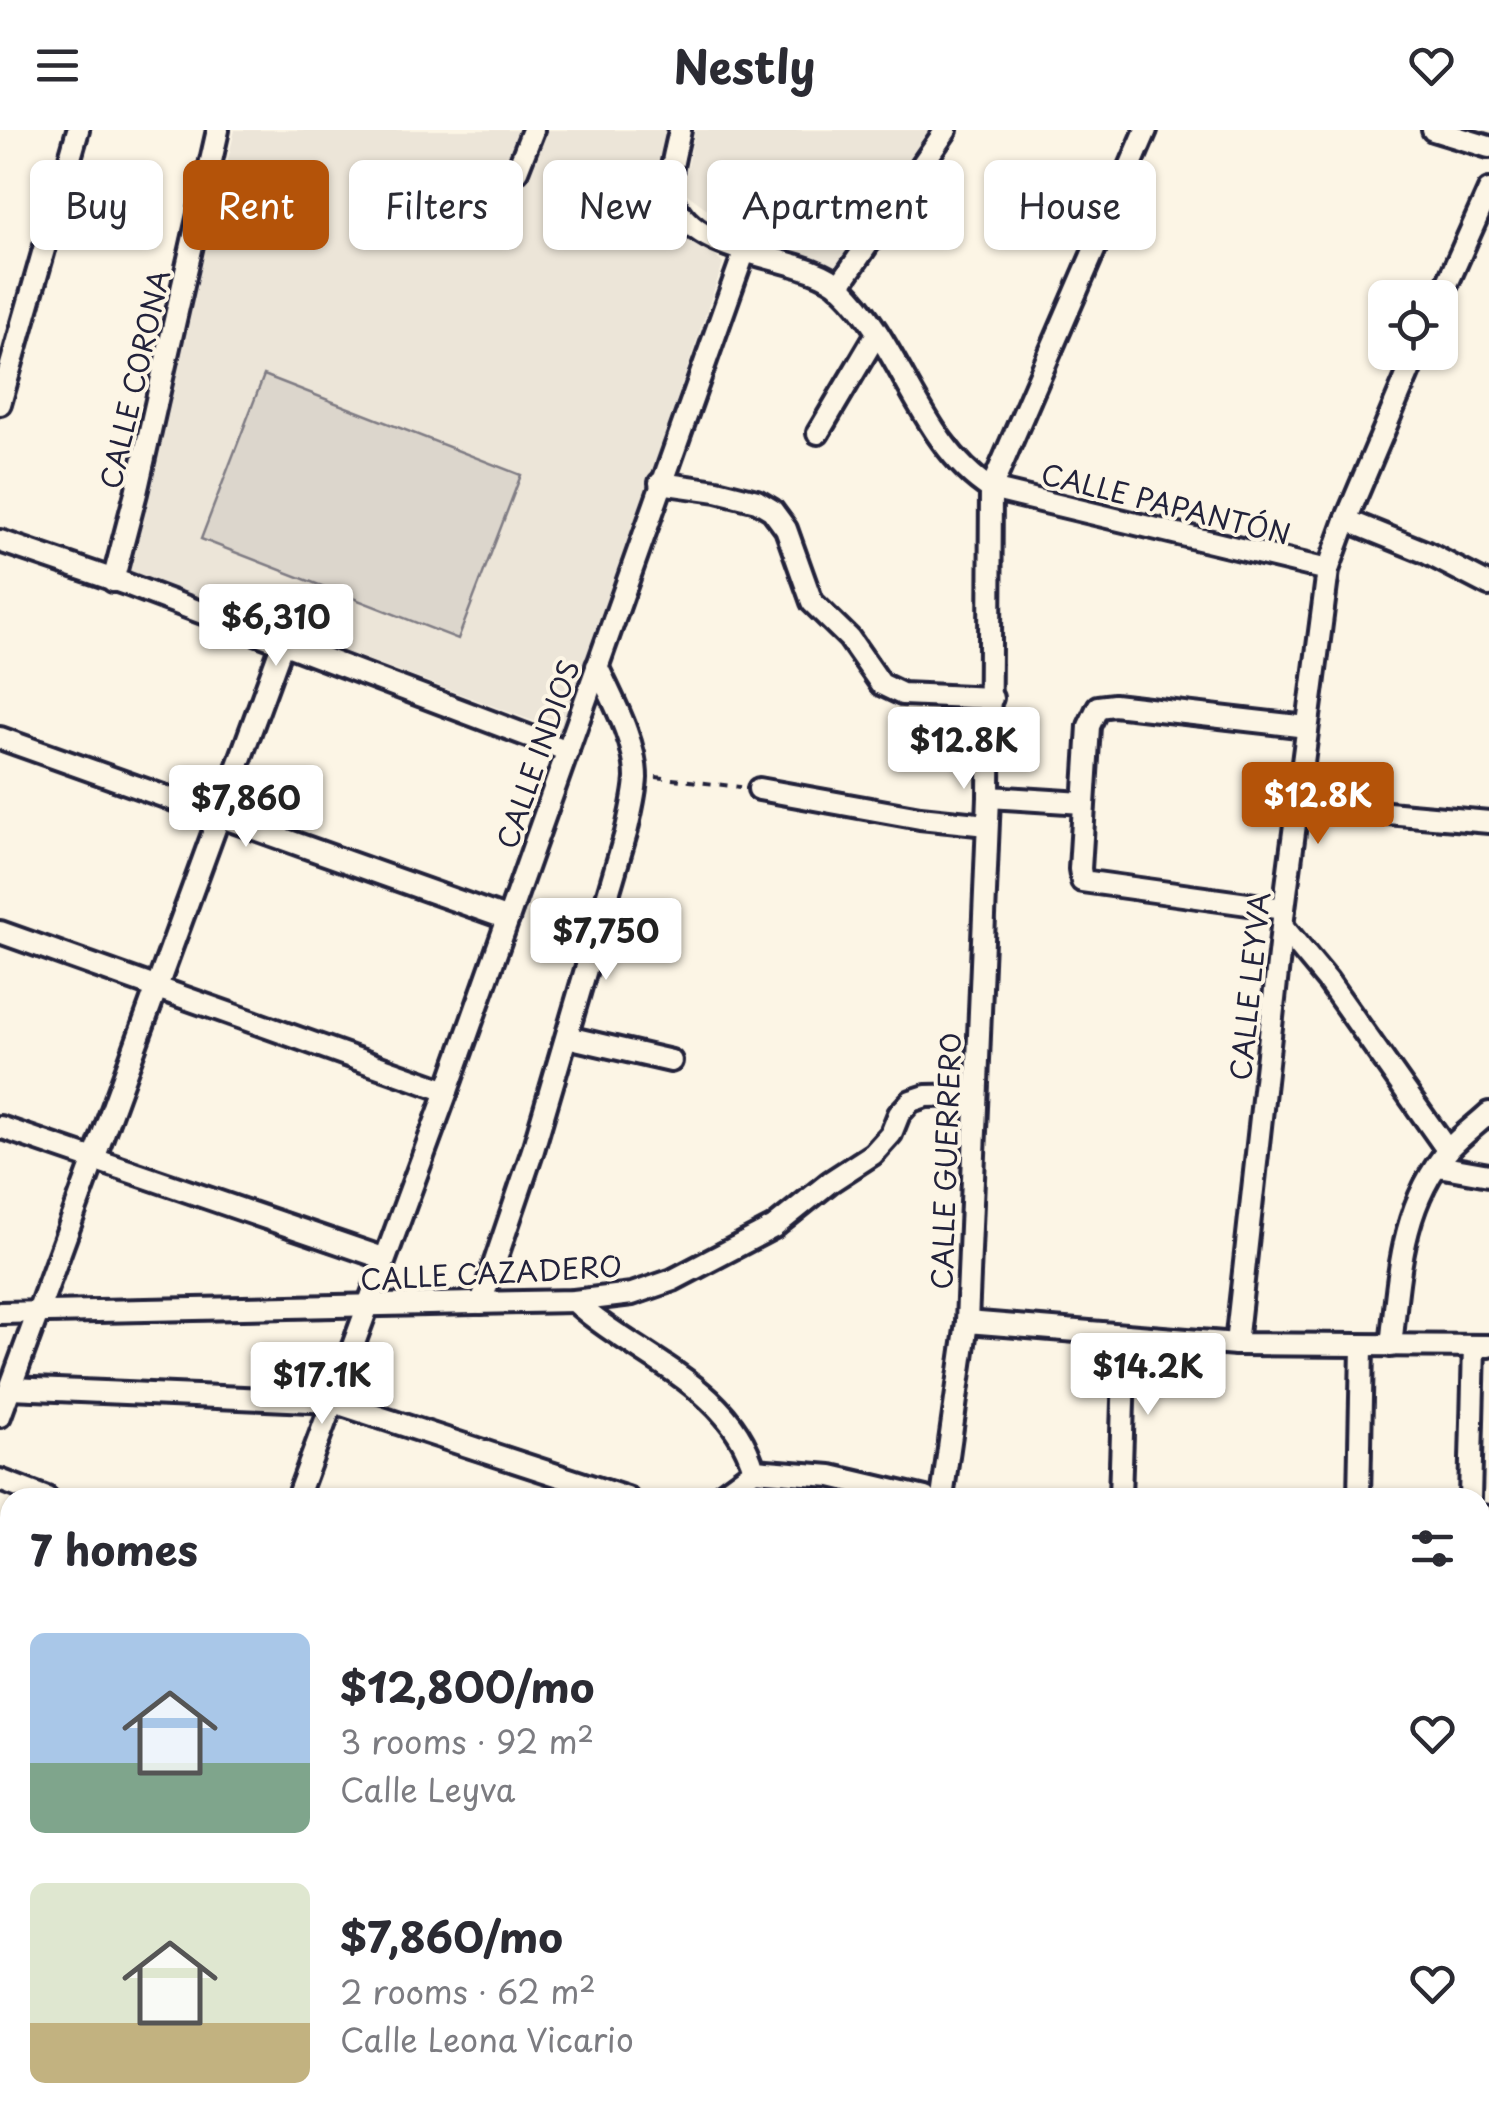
<!DOCTYPE html>
<html lang="en">
<head>
<meta charset="utf-8">
<style>
  :root { --surface:#fff; --page:#f7f7f7; --text:#2b2b33; --muted:#7c7c81; --accent:#b45309 }
  body { margin:0; font-family:"Playpen Sans",sans-serif; background:var(--page); color:var(--text); height:100vh; display:flex; flex-direction:column; font-size:38px; white-space:nowrap }
  * { box-sizing:border-box; margin:0 }
  p { font-size:32px; color:var(--muted) }
  .icon { flex:none; width:55px; height:55px; fill:none; stroke:currentColor; stroke-width:2; stroke-linecap:round; stroke-linejoin:round }
  .map { position:relative; flex:1; overflow:hidden }
  .sheet { position:absolute; left:0px; top:1358px; width:1490px; height:642px; display:flex; flex-direction:column; background:var(--surface); border-radius:30px 30px 0 0; box-shadow:0 2px 8px #0004 }
  .sheet>* { flex:none }
  .hud { position:absolute; left:30px; top:30px; width:1430px; height:90px; display:flex; gap:20px }
  .tools { position:absolute; left:1368px; top:150px; display:grid; gap:20px }
  .tools a { display:grid; place-items:center; width:90px; height:90px; border-radius:15px; background:var(--surface); box-shadow:0 2px 8px #0004; font-size:50px }
  .price { position:absolute; translate:-50% -85px; padding:0 22px; border-radius:10px; background:#fff; color:#222; font-size:32px; line-height:65px; filter:drop-shadow(0 2px 5px #0008) }
  .price::after { content:''; position:absolute; left:50%; top:60px; width:30px; height:22px; margin-left:-15px; background:inherit; clip-path:polygon(0 0,100% 0,50% 100%) }
  .price.active { background:var(--accent); color:#fff }
  ul { padding:0; list-style:none }
  li { display:flex; align-items:center; gap:30px; height:250px; padding:0 30px }
  li span { display:grid; place-items:center; flex:none; width:280px; height:200px; border-radius:15px; color:#555 }
  li>.icon { margin-inline-start:auto }
  span .icon { width:120px; height:120px; fill:#fffc; stroke-width:1 }
  li b { font-size:42px }
  h2 { display:flex; justify-content:space-between; align-items:center; height:120px; padding:0 30px; font-size:42px }
  .chip { padding:0 35px; border-radius:15px; background:var(--surface); box-shadow:0 2px 8px #0004; font-size:35px; line-height:90px }
  .chip.active { background:var(--accent); color:#fff }
  header { display:flex; justify-content:space-between; align-items:center; height:130px; padding:0 30px; background:var(--surface); font-size:45px; font-weight:700 }
  .map>svg:first-child { display:block }
  .built { fill:#ece5d8 }
  .green { fill:#dcd6cc; stroke:#7f7c84; stroke-width:2.5 }
  .lines { fill:none; stroke-linecap:round; stroke-linejoin:round }
  .minor-casing { stroke:#22223b; stroke-width:28 }
  .path { stroke:#22223b; stroke-width:4; stroke-dasharray:8 8; stroke-linecap:butt }
  .minor { stroke:#fcf5e5; stroke-width:20 }
  .labels { text-anchor:middle; dominant-baseline:central; stroke-width:8; stroke-linejoin:round; paint-order:stroke }
  .street-label { font-size:28px; fill:#22223b; stroke:#fcf5e5 }
</style>
</head>
<body>
<header><svg class="icon" aria-label="menu" viewBox="0 0 24 24"><path d="M4 6h16M4 12h16M4 18h16"/></svg>Nestly<svg class="icon" aria-label="heart" viewBox="0 0 24 24"><path d="M12 20l-8-8c-3-5 5-10 8-4 3-6 11-1 8 4z"/></svg></header>
<div class="map">
<svg width="1489" height="1998" viewBox="0 0 1489 1998">
  <rect width="100%" height="100%" fill="#fcf5e5"/>
  <filter id="ink" filterUnits="userSpaceOnUse"><feTurbulence type="fractalNoise" baseFrequency=".01" numOctaves="2"/><feDisplacementMap in="SourceGraphic" scale="20" xChannelSelector="R" yChannelSelector="G"/><feConvolveMatrix kernelMatrix="1 2 1 2 8 2 1 2 1" color-interpolation-filters="sRGB"/></filter>
  <g filter="url(#ink)">
    <g class="built">
      <polygon points="235,0 521,0 503,44 527,50 547,0 670,0 663,76 723,134 563,602 127,441"/>
      <polygon points="695,0 940,0 841,148 746,108 683,61"/>
    </g>
    <polygon class="green" points="264,245 521,345 458,509 201,409"/>
    <g class="lines">
      <defs>
        <g id="minor">
          <path d="M680 0C676 22 664 54 675 75 704 131 805 123 842 158 901 214 920 314 991 359L1328 440"/>
          <polyline points="1433,0 1489,17"/>
          <polyline points="517,41 533,0"/>
          <polyline points="839,156 946,0"/>
          <polyline points="1440,170 1489,60"/>
          <polyline points="0,274 78,0"/>
          <polyline points="818,303 876,205"/>
          <polyline points="660,353 717,361 757,371 772,380 786,399 812,472 849,508 881,554 902,564 992,568"/>
          <polyline points="1346,390 1425,422 1489,455"/>
          <polyline points="0,411 126,454 568,621"/>
          <polyline points="113,451 136,363 218,0"/>
          <polyline points="0,608 508,789"/>
          <polyline points="759,659 920,688 987,695"/>
          <polyline points="989,667 1083,673"/>
          <polyline points="1298,675 1489,692"/>
          <polyline points="1284,779 1082,751 1080,739 1089,596 1098,577 1114,575 1307,597"/>
          <polyline points="1284,798 1328,851 1448,1021"/>
          <polyline points="0,802 447,961"/>
          <polyline points="567,907 671,931"/>
          <polyline points="0,997 383,1128"/>
          <polyline points="1438,1036 1489,1045"/>
          <path d="M574 1171C632 1225 731 1255 754 1340L831 1346 925 1368"/>
          <path d="M481 1173 533 1020 626 703C630 685 635 666 636 648 636 611 612 569 597 536"/>
          <polyline points="0,1183 574,1171 632,1164 673,1150 774,1097 830,1052 873,1024 891,1004 899,984 911,971 926,966 975,965"/>
          <polyline points="967,1192 1236,1214 1489,1216"/>
          <polyline points="1236,1214 1284,779 1328,440 1346,390 1417,222"/>
          <path d="M1391 1216C1399 1146 1401 1075 1449 1019 1461 1006 1476 995 1489 983"/>
          <polyline points="11,1258 333,1272 627,1368"/>
          <polyline points="0,1286 282,515"/>
          <polyline points="0,1350 47,1368"/>
          <polyline points="297,1368 447,961 744,123"/>
          <polyline points="716,1368 754,1340"/>
          <polyline points="942,1368 967,1192 989,667 991,359 1146,0"/>
          <polyline points="1120,1368 1125,1207"/>
          <polyline points="1359,1368 1362,1217"/>
          <polyline points="1470,1368 1474,1216"/>
          <polyline points="1480,1386 1489,1387"/>
          <polyline points="0,1538 10,1542"/>
          <polyline points="1480,1606 1489,1607"/>
          <polyline points="0,1722 10,1726"/>
          <polyline points="1480,1743 1489,1744"/>
          <polyline points="0,1914 10,1918"/>
          <polyline points="1480,1972 1489,1967"/>
          <polyline points="198,1990 218,1998"/>
          <polyline points="630,1990 646,1998"/>
          <polyline points="65,1998 67,1990"/>
          <polyline points="388,1998 392,1990"/>
          <polyline points="559,1998 562,1990"/>
          <polyline points="860,1998 861,1990"/>
          <polyline points="1100,1998 1331,1998"/>
          <polyline points="1434,1998 1448,1990"/>
        </g>
      </defs>
      <use href="#minor" class="minor-casing"/>
      <polyline class="path" points="656,647 740,657"/>
      <use href="#minor" class="minor"/>
    </g>
  </g>
  <g class="labels">
    <g class="street-label">
      <text transform="translate(134 249) rotate(-77)">CALLE CORONA</text>
      <text transform="translate(1166 373) rotate(14)">CALLE PAPANTÓN</text>
      <text transform="translate(537 624) rotate(-71)">CALLE INDIOS</text>
      <text transform="translate(1249 856) rotate(-84)">CALLE LEYVA</text>
      <text transform="translate(945 1031) rotate(-88)">CALLE GUERRERO</text>
      <text transform="translate(491 1142) rotate(-3)">CALLE CAZADERO</text>
    </g>
  </g>
</svg>
<div class="tools">
<a><svg class="icon" aria-label="locate" viewBox="0 0 24 24"><circle cx="12" cy="12" r="6"/><path d="M12 2v4M12 18v4M2 12h4M18 12h4"/></svg></a>
</div>
<b class="price" style="left:276px;top:539px">$6,310</b>
<b class="price" style="left:964px;top:662px">$12.8K</b>
<b class="price active" style="left:1318px;top:717px">$12.8K</b>
<b class="price" style="left:246px;top:720px">$7,860</b>
<b class="price" style="left:606px;top:853px">$7,750</b>
<b class="price" style="left:1148px;top:1288px">$14.2K</b>
<b class="price" style="left:322px;top:1297px">$17.1K</b>
<div class="hud">
<a class="chip">Buy</a>
<a class="chip active">Rent</a>
<a class="chip">Filters</a>
<a class="chip">New</a>
<a class="chip">Apartment</a>
<a class="chip">House</a>
</div>
<section class="sheet">
<h2>7 homes<svg class="icon" aria-label="filters" viewBox="0 0 24 24"><path d="M4 7h16M4 17h16"/><circle cx="9" cy="7" r="2"/><circle cx="15" cy="17" r="2"/></svg></h2>
<ul>
<li><span style="background:linear-gradient(#a9c7e8 65%,#7fa58c 0)"><svg class="icon" aria-label="home" viewBox="0 0 24 24"><path d="M3 11l9-7 9 7M6 9v11h12V9"/></svg></span><div><b>$12,800/mo</b><p>3 rooms · 92 m²</p><p>Calle Leyva</p></div><svg class="icon" aria-label="heart" viewBox="0 0 24 24"><path d="M12 20l-8-8c-3-5 5-10 8-4 3-6 11-1 8 4z"/></svg></li>
<li><span style="background:linear-gradient(#dfe7d0 70%,#c2b280 0)"><svg class="icon" aria-label="home" viewBox="0 0 24 24"><path d="M3 11l9-7 9 7M6 9v11h12V9"/></svg></span><div><b>$7,860/mo</b><p>2 rooms · 62 m²</p><p>Calle Leona Vicario</p></div><svg class="icon" aria-label="heart" viewBox="0 0 24 24"><path d="M12 20l-8-8c-3-5 5-10 8-4 3-6 11-1 8 4z"/></svg></li>
</ul>
</section>
</div>
</body>
</html>
